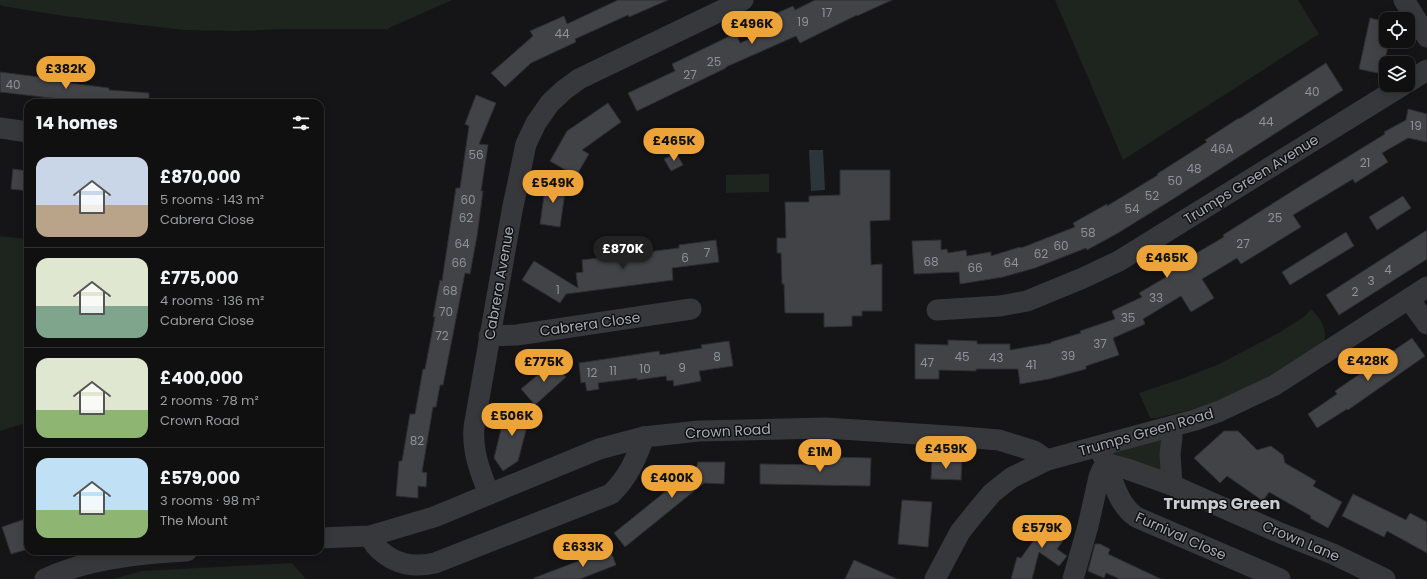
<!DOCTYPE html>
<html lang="en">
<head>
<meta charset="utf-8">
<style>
  :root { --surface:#101011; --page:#19191a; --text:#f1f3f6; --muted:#9c9d9f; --line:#303031; --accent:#eca338 }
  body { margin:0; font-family:Poppins,sans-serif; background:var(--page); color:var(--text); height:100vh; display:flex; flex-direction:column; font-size:15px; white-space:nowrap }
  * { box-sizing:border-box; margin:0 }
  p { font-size:13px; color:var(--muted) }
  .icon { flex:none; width:22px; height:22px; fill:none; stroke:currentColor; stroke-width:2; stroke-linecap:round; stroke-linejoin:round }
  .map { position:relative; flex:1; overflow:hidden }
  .drawer { position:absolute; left:24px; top:99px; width:300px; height:456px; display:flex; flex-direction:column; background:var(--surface); border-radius:12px; box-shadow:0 2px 10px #0003,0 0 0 1px var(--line) }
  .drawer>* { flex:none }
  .controls { position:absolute; left:1379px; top:12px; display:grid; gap:8px }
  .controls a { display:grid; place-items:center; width:36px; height:36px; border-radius:8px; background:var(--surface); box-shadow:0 2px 10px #0003,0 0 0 1px var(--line); font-size:20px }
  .price { position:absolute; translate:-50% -34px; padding:0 9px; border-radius:14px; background:var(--accent); color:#111; font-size:13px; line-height:26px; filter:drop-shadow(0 1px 2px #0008) }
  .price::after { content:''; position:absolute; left:50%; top:24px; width:12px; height:9px; margin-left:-6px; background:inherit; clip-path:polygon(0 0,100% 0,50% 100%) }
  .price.selected { background:#222; color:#fff }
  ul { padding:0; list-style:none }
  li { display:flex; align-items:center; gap:12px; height:100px; padding:0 12px }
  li+li { border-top:1px solid var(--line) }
  li span { display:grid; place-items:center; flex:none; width:112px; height:80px; border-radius:12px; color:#555 }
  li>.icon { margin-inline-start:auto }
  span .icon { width:48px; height:48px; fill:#fffc; stroke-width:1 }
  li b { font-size:17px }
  h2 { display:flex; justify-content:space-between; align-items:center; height:48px; padding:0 12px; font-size:17px }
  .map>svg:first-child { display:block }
  .green { fill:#1d251e }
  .water { fill:#2c353a }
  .building { fill:#414347; stroke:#2f2f33 }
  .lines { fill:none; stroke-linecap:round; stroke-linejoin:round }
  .minor { stroke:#36383c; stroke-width:21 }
  .labels { text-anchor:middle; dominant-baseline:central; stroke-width:3; stroke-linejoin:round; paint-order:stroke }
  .number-label { font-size:12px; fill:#8e929b }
  .street-label { font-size:14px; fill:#a7adb7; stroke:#101012 }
  .quarter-label { font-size:16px; font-weight:bold; fill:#c8ccd3; stroke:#101012 }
</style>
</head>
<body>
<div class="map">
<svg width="1427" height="579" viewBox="0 0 1427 579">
  <rect width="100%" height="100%" fill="#151517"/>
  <g class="green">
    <polygon points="0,0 452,0 389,28 388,30 384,29 283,29 236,31 184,30 64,16 2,6 0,5"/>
    <polygon points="1055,0 1298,0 1319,34 1123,160"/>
    <polygon points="769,174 769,192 726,193 726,175"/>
    <polygon points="0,236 28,239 28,422 0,431"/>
    <path d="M1311 309C1323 321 1330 333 1321 350L1213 404 1157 418H1150L1139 393 1181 379 1217 365 1277 334 1305 316Z"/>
    <polygon points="1161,439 1163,467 1160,472 1119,463 1112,453"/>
    <polygon points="292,563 306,579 113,579 142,571"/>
  </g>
  <polygon class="water" points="809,150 823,150 825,190 811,191"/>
  <g class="building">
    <polygon points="618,0 668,0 629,17 628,15 575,39 576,42 531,63 505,87 491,73 533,36 530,31 564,16 567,24"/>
    <polygon points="815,0 892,0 857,16 857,15 800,43 796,36 726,67 726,68 637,111 628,93 675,71 672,64 736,33 740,43 764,33 759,21 793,6 795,10"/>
    <polygon points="1370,18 1386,22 1386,41 1389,41 1382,74 1359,69"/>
    <polygon points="1326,63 1343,90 1173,199 1118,233 1087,250 1086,248 1035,268 1003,277 960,284 959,272 914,274 912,241 941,240 941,250 947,249 948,253 966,250 967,256 991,252 991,256 1020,247 1021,248 1075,227 1073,223 1107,204 1107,206 1158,175 1157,174 1207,142 1205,140 1239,118 1239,119"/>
    <polygon points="0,72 54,79 54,81 109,88 109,90 149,93 149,103 93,103 0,92"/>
    <polygon points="476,95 496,103 479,144 488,145 481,191 483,191 477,236 470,274 465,273 443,385 440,385 436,407 433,407 422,472 427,473 426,487 418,486 418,498 396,496 399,461 402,461 410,414 415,414 423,369 425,369 435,317 433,317 440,280 442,281 456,188 460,188 469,126 465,124"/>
    <polygon points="608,103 621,122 582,150 589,154 576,176 550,161 567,131"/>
    <polygon points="1408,109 1427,114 1427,142 1408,138 1382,153 1388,162 1355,183 1353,179 1293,215 1301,227 1241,264 1237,258 1202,279 1214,298 1191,312 1181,296 1143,319 1145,324 1113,338 1119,355 1086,366 1086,369 1049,379 1020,384 1018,369 976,369 976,371 939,370 939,379 915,379 915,344 948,345 948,340 977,341 977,344 1010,344 1010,350 1051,343 1051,342 1081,333 1080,331 1115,319 1112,311 1142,297 1139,293 1168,276 1167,274 1196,256 1195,254 1224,237 1223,235 1302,185 1385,134 1384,132 1406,120"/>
    <polygon points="676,153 683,165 671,171 664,159"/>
    <polygon points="13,169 28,171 28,191 11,189"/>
    <polygon points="840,170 890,170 890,220 870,221 871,265 882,264 882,311 862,311 862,316 852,316 852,326 824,327 824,313 785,313 784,284 782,284 781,253 777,253 777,238 786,238 785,202 809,202 809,196 840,195"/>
    <polygon points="546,182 566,185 560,227 540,224"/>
    <polygon points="1403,196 1411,208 1377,230 1369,217"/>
    <polygon points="1427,230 1427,259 1339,315 1326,295"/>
    <polygon points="1346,232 1354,246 1290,285 1282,272"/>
    <polygon points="716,240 719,262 672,268 673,280 566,294 560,303 522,280 534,261 578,288 576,273 583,272 582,260 679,248 679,245"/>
    <polygon points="1412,338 1425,356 1348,410 1347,409 1317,428 1308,414 1337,394 1335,391"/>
    <polygon points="729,341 733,366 699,371 701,381 674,386 673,380 667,381 666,376 637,380 637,378 598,383 599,389 587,391 585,382 581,383 579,363 659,351 660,355 702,348 701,345"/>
    <polygon points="553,362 566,377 535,405 521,389"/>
    <polygon points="507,405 531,411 518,461 503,471 494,458"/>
    <polygon points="1224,431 1238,431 1257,450 1271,446 1283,455 1285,463 1316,481 1313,486 1342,502 1328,528 1310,518 1311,516 1269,492 1263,501 1227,476 1220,483 1194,458"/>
    <polygon points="825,457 871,458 870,486 760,484 760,464 825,465"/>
    <polygon points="932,459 962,460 961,480 931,479"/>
    <polygon points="698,462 725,462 724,484 704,483 625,547 614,533 697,466"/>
    <polygon points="1353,494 1406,520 1410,513 1427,522 1427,553 1387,531 1384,537 1342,516"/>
    <polygon points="902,500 932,502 928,547 898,544"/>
    <polygon points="1051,516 1071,530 1057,549 1067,556 1059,566 1039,552 1032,579 1011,579 1017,557 1021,558"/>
    <polygon points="28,518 28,549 11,554 2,527"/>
    <polygon points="1095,544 1100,544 1110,549 1108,554 1161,579 1120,579 1106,573 1104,578 1088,571"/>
    <polygon points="610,549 616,565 580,579 534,579 534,578"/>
    <polygon points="854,560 897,579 845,579"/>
  </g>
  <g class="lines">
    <g class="minor">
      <polyline points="1404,0 1427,37"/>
      <polyline points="1408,82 1427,70"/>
      <polyline points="0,128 28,132"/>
      <polyline points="1409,299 1427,324"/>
      <polyline points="937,310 1000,306 1027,301 1083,278 1119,261 1403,85"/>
      <polyline points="489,336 517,335 691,309"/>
      <polyline points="1170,427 1172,437 1170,454 1172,485"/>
      <path d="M1102 454C1112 475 1116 503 1136 517L1280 579"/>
      <path d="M489 494C480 472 472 451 474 427L512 211 526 144 536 123 550 103 564 90 579 79 743 0"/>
      <path d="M370 536C375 550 392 561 406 564 416 566 426 565 435 563L611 494C629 476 635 461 644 437"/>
      <polyline points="320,538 370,536 434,517 599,449 644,437 699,431 826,428 963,437 999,440 1034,451 1047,460"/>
      <path d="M45 579C86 559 142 553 187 551"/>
      <polyline points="935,579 960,532 976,512 992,493 1011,478 1047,460 1195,420 1220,411 1275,385 1427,287"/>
      <polyline points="1073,579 1088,526 1099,477 1102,470 1112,465 1127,469 1172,485 1280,533 1333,554 1385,579"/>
    </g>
  </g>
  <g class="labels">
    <g class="number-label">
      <text x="827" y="12">17</text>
      <text x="803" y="21">19</text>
      <text x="562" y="33">44</text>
      <text x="714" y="61">25</text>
      <text x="690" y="74">27</text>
      <text x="13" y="84">40</text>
      <text x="1312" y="91">40</text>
      <text x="1266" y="121">44</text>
      <text x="1416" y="125">19</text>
      <text x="1222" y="148">46A</text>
      <text x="476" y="154">56</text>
      <text x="1365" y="162">21</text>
      <text x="1194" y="168">48</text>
      <text x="1175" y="180">50</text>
      <text x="1152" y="195">52</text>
      <text x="468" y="199">60</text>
      <text x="1132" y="208">54</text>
      <text x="466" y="217">62</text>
      <text x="1275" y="217">25</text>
      <text x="1088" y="232">58</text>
      <text x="462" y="243">64</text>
      <text x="1243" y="243">27</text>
      <text x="1061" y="245">60</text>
      <text x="707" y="252">7</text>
      <text x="1041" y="253">62</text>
      <text x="685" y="257">6</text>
      <text x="931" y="261">68</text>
      <text x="459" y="262">66</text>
      <text x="1011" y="262">64</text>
      <text x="975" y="267">66</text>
      <text x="1388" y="269">4</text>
      <text x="1371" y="280">3</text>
      <text x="558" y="289">1</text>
      <text x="450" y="290">68</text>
      <text x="1355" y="291">2</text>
      <text x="1156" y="297">33</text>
      <text x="446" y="311">70</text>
      <text x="1128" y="317">35</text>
      <text x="442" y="335">72</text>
      <text x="1100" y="343">37</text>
      <text x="1068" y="355">39</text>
      <text x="717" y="356">8</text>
      <text x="962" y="356">45</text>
      <text x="996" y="357">43</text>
      <text x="927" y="362">47</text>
      <text x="1031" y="364">41</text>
      <text x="682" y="367">9</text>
      <text x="645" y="368">10</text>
      <text x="613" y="370">11</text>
      <text x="592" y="372">12</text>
      <text x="417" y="440">82</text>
    </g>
    <g class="street-label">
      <text transform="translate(1251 179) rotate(-32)">Trumps Green Avenue</text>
      <text transform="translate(499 283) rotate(-80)">Cabrera Avenue</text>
      <text transform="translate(590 324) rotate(-8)">Cabrera Close</text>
      <text transform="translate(728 431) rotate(-3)">Crown Road</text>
      <text transform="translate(1146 432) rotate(-16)">Trumps Green Road</text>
      <text transform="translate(1181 536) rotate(24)">Furnival Close</text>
      <text transform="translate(1301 541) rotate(23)">Crown Lane</text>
    </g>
    <g class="quarter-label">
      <text x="1222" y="503">Trumps Green</text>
    </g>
  </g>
</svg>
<div class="controls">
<a><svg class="icon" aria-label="locate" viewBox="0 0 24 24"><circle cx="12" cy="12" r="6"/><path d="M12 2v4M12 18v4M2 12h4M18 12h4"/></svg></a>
<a><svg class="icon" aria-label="layers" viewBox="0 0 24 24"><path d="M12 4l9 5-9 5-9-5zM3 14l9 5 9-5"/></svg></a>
</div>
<b class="price" style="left:752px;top:45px">£496K</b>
<b class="price" style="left:66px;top:90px">£382K</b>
<b class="price" style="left:674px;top:162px">£465K</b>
<b class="price" style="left:553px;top:204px">£549K</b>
<b class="price selected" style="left:623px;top:270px">£870K</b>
<b class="price" style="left:1167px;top:279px">£465K</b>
<b class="price" style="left:1368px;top:382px">£428K</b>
<b class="price" style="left:544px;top:383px">£775K</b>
<b class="price" style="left:512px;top:437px">£506K</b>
<b class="price" style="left:946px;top:470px">£459K</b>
<b class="price" style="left:820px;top:473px">£1M</b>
<b class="price" style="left:672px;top:499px">£400K</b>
<b class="price" style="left:1042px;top:549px">£579K</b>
<b class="price" style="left:583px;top:568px">£633K</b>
<section class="drawer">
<h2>14 homes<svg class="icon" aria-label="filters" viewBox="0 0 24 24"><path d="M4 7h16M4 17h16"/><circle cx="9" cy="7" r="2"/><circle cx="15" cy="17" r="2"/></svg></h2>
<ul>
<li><span style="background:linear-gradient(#c9d6e8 60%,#b9a48a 0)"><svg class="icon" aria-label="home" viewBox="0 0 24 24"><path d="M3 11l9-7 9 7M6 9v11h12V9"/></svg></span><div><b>£870,000</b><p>5 rooms · 143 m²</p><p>Cabrera Close</p></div></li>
<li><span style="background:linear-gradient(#dfe7d0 60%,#7fa58c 0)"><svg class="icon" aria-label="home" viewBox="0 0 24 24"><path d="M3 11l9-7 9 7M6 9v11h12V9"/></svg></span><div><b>£775,000</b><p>4 rooms · 136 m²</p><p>Cabrera Close</p></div></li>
<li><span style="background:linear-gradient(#dfe7d0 65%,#8fb573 0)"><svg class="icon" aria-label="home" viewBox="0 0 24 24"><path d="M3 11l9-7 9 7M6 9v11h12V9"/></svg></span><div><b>£400,000</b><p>2 rooms · 78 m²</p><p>Crown Road</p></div></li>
<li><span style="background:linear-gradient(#bfe0f5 65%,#8fb573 0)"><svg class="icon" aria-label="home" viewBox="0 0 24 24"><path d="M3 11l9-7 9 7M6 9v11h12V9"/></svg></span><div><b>£579,000</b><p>3 rooms · 98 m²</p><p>The Mount</p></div></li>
</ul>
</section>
</div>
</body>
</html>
